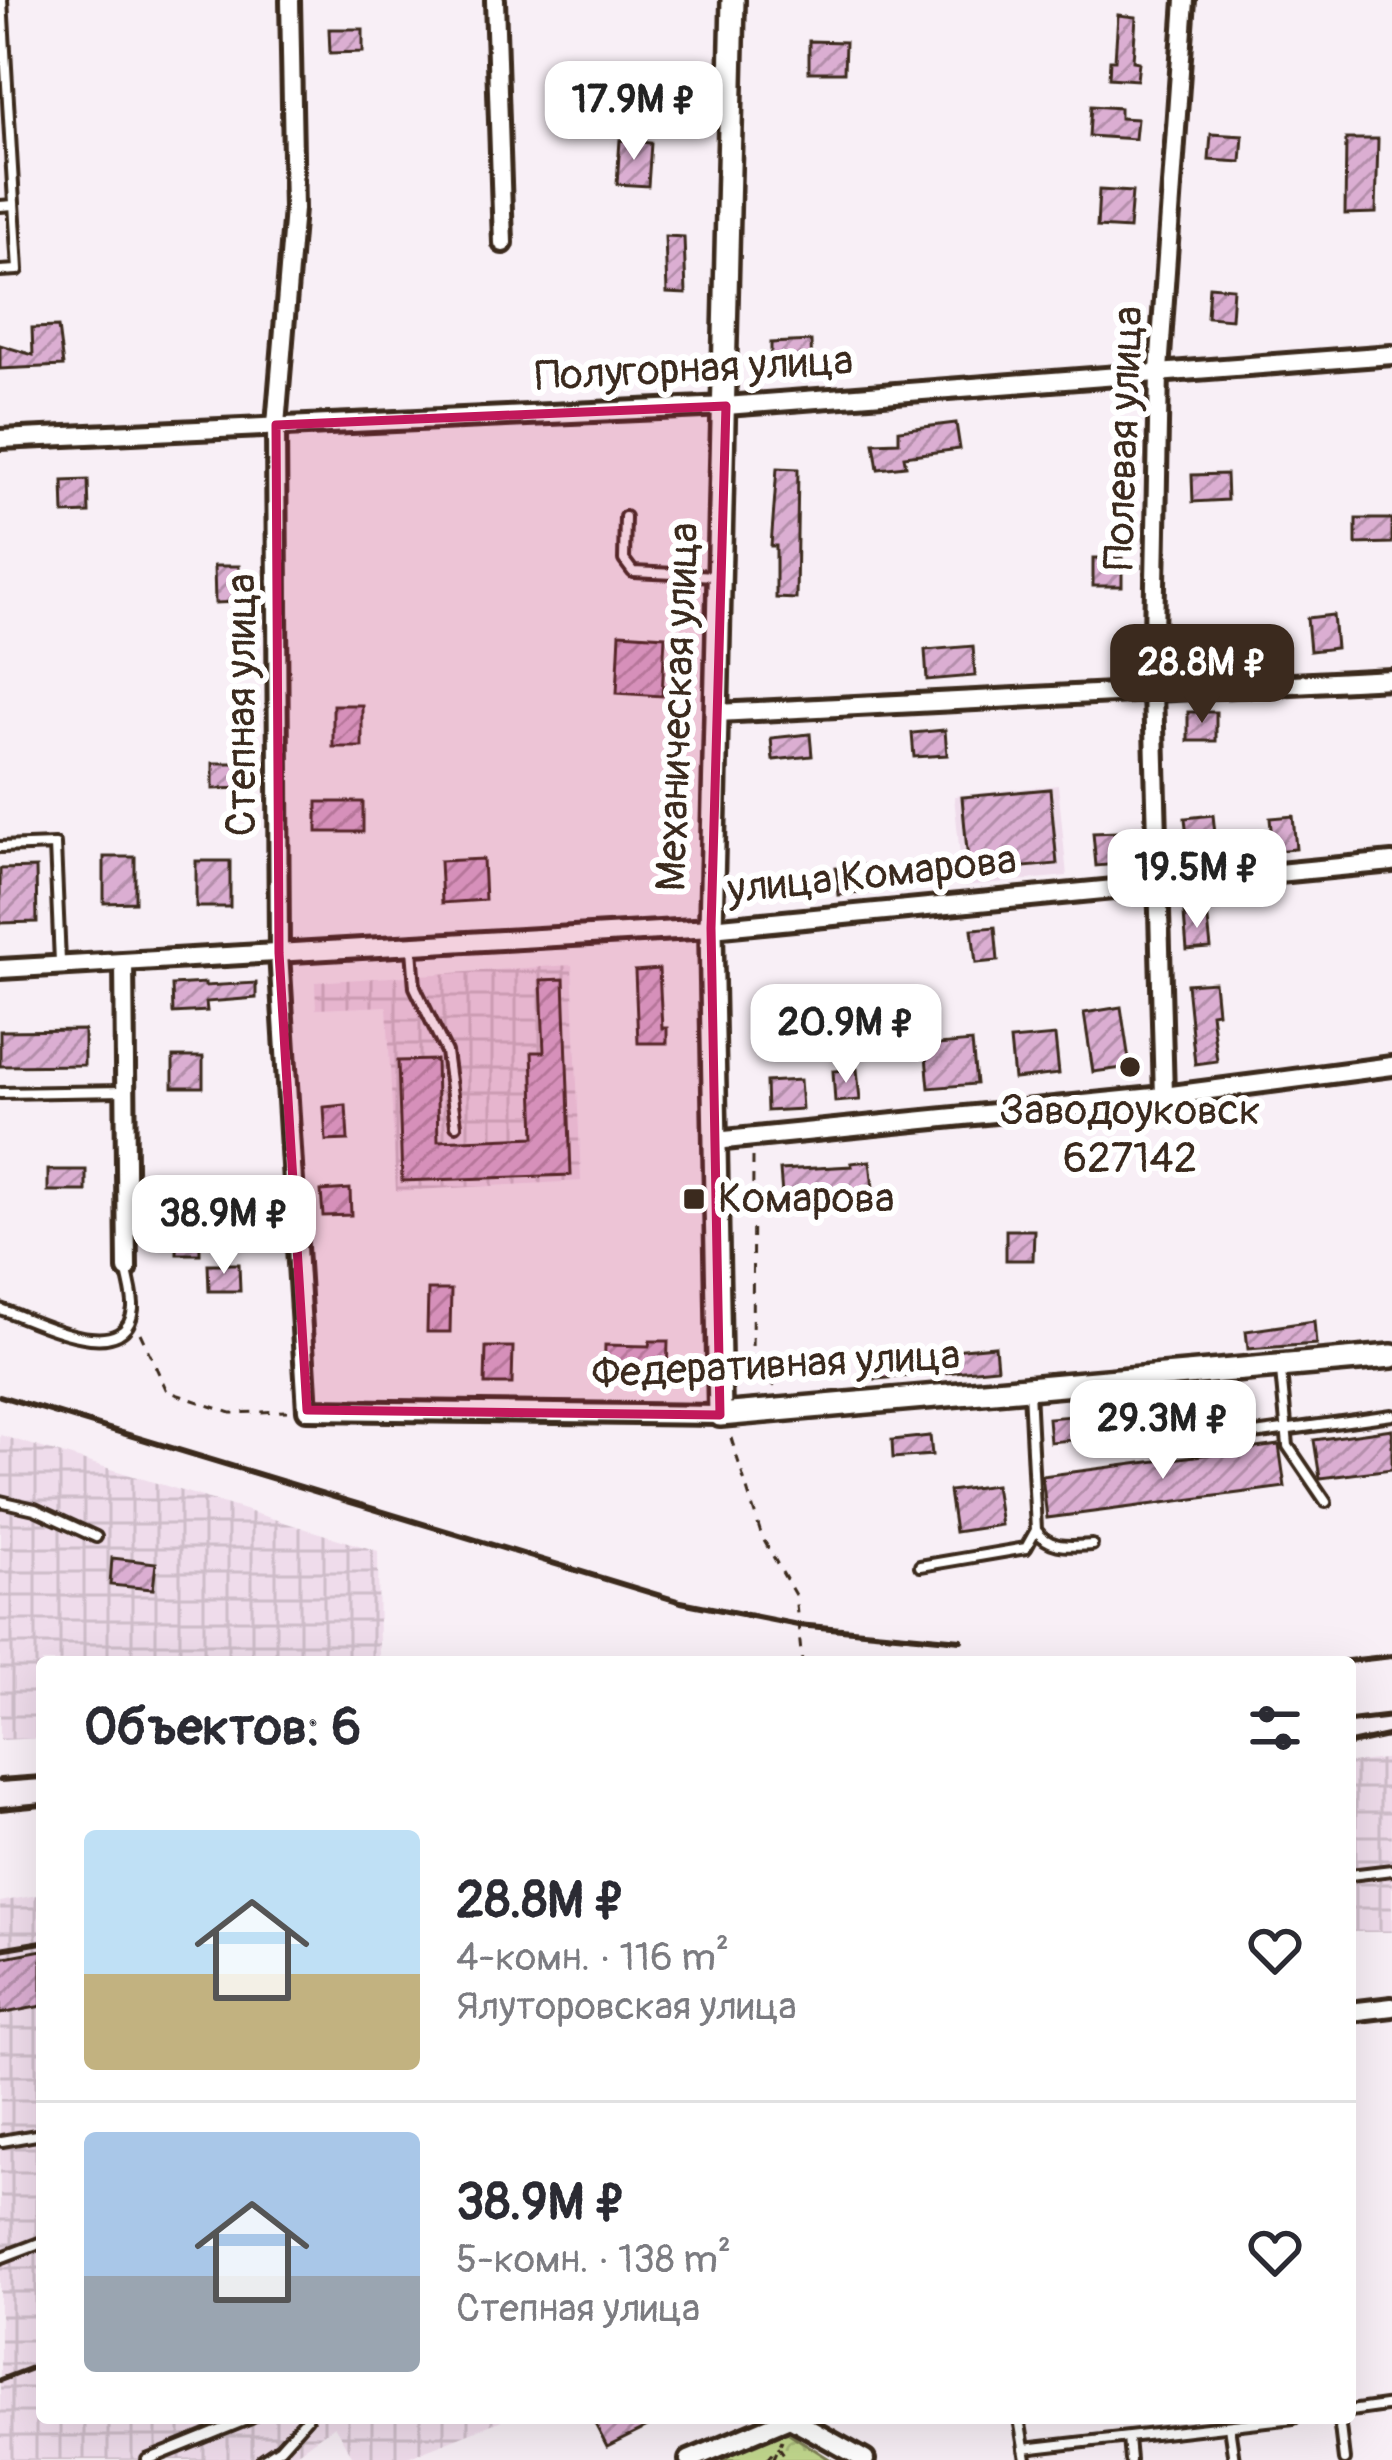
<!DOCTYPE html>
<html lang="ru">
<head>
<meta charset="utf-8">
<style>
  :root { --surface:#fff; --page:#f7f7f7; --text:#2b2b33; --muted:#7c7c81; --line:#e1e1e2; --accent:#3b2a1e }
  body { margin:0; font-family:Pangolin,sans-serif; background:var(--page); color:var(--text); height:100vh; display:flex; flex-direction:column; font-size:45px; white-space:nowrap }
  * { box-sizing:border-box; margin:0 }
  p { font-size:39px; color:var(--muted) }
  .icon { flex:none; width:66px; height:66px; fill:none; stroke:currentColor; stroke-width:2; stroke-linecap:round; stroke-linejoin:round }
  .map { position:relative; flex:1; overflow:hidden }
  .drawer { position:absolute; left:36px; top:1656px; width:1320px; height:768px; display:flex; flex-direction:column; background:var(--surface); border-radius:12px; box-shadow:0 12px 48px #0002 }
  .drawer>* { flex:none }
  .price { position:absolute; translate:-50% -102px; padding:0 27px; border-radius:24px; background:#fff; color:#222; font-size:39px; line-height:78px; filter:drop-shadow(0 3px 6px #0008) }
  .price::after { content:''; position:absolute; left:50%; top:72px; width:36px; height:27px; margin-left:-18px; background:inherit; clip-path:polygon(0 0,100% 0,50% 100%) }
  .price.on { background:var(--accent); color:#fff }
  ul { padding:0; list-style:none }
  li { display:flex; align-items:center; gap:36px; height:300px; padding:0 48px }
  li+li { border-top:3px solid var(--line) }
  li span { display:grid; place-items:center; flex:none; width:336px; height:240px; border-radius:12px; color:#555 }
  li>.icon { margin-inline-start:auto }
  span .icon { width:144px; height:144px; fill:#fffc; stroke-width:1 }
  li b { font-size:51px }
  h2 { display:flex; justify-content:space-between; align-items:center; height:144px; padding:0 48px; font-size:51px }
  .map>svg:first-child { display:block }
  .built { fill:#efdceb }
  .industrial { fill:url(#industrial-grid) }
  .forest { fill:url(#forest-crowns); stroke:#7e8056; stroke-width:3 }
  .building { fill:url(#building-hatch); stroke:#3b2a1e; stroke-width:3 }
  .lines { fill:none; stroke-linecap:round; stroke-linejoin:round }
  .service-casing { stroke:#3b2a1e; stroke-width:16 }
  .minor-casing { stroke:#3b2a1e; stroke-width:26 }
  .tertiary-casing { stroke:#3b2a1e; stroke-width:30 }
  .path { stroke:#3b2a1e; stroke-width:3; stroke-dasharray:9 9; stroke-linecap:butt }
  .service { stroke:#fff; stroke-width:8 }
  .minor { stroke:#fff; stroke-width:16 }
  .tertiary { stroke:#fff; stroke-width:21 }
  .rail { stroke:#3b2a1e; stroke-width:6 }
  .marked { fill:#c2185b; fill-opacity:0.2; stroke:#c2185b; stroke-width:9; stroke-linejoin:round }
  .poi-dot { fill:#3b2a1e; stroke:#fff; stroke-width:4.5 }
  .labels { text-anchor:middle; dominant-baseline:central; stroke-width:12; stroke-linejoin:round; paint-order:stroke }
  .street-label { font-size:42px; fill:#3b2a1e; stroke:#fff }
  .poi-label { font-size:42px; fill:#3b2a1e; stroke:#fff }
</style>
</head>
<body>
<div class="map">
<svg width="1392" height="2460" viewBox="0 0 1392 2460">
  <defs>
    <pattern id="industrial-grid" width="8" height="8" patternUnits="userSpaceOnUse" patternTransform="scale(3)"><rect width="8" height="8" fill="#efdceb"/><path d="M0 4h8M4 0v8" fill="none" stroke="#cebdc9"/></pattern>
    <pattern id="forest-crowns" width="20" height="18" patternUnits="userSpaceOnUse" patternTransform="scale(3)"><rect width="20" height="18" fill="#c1d78d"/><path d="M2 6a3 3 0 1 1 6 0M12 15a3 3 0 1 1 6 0" fill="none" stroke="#a7b979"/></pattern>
    <pattern id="building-hatch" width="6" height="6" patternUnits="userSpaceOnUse" patternTransform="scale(3)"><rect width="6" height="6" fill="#dbaed2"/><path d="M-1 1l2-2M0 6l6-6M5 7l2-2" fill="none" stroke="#b38eaa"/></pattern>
  </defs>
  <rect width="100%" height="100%" fill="#f8eff6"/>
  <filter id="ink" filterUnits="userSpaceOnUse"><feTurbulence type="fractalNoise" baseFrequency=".00833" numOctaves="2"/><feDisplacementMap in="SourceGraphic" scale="24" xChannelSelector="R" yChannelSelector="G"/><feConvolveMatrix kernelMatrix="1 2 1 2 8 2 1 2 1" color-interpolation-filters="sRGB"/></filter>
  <g filter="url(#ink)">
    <polygon class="built" points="1058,785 1067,876 963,886 954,796"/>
    <g class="industrial">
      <polygon points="572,965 581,1181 396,1191 387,1006 316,1009 315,982"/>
      <polygon points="0,1435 378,1551 379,1662 42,1662 42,1738 0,1740"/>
      <polygon points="1392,1758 1392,1932 1350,1932 1350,1763"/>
      <polygon points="42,1894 42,2418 507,2418 400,2460 355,2460 334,2426 286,2460 0,2460 0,1902"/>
    </g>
    <polygon class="forest" points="784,2430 831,2460 712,2460"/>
    <g class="building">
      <polygon points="1118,15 1136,17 1133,61 1139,62 1137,80 1109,78 1110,60 1115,60"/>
      <polygon points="329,29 363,29 363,52 330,53"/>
      <polygon points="809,41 845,42 844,72 809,72"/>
      <polygon points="1091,106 1120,108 1120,118 1137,119 1135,139 1089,136"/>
      <polygon points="1211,134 1243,136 1241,162 1209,160"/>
      <polygon points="1346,139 1378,139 1376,213 1345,214"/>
      <polygon points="620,140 651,143 648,186 617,184"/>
      <polygon points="1099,190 1132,192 1129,229 1097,227"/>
      <polygon points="665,236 684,237 686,294 667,293"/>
      <polygon points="1209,286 1233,288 1231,319 1207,317"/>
      <polygon points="58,327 63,366 0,369 0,345 33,355 32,328"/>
      <polygon points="811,341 812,374 771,375 771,343"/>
      <polygon points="956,423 960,449 904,456 906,466 878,469 874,443 899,442 899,430"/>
      <polygon points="777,468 798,469 796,599 776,598 776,546 771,546"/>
      <polygon points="1226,474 1227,500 1193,502 1192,475"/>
      <polygon points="88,480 89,513 64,514 63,481"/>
      <polygon points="1356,519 1392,519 1392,543 1356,544"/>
      <rect x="1093" y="558" width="29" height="28"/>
      <polygon points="214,566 239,566 239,602 215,603"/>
      <polygon points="1333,615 1336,648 1310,651 1307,618"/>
      <polygon points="620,633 665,636 662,696 617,693"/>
      <polygon points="973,646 975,676 927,680 925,650"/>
      <rect x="333" y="705" width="29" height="42"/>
      <rect x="1188" y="712" width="28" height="29"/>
      <polygon points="945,730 947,755 914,757 912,733"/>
      <polygon points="810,734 812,756 773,760 771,738"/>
      <polygon points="213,763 249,763 249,788 213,789"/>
      <polygon points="1050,789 1057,864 969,872 962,797"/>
      <rect x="317" y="802" width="46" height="30"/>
      <polygon points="1213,815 1217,853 1189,856 1185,818"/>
      <polygon points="1293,816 1296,849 1273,851 1270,818"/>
      <polygon points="1117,832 1120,864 1096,866 1093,833"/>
      <polygon points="104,857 135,857 135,902 104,903"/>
      <polygon points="483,859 485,900 442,903 440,861"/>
      <rect x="196" y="861" width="34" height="46"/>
      <polygon points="867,865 870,892 838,895 836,868"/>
      <polygon points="36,868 37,922 0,923 0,869"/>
      <polygon points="1207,911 1211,948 1187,950 1184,914"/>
      <polygon points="995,927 998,961 976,963 972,929"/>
      <polygon points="659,969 662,1028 667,1028 667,1043 638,1043 635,971"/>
      <polygon points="564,979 571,1175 402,1181 398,1061 436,1060 438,1141 535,1137 532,1052 544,1052 541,980"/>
      <polygon points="1214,982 1217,1012 1211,1013 1217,1061 1195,1064 1187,984"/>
      <polygon points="205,983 205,986 256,983 256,998 206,1002 207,1011 173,1013 172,985"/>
      <polygon points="1121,1007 1130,1067 1093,1072 1084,1013"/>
      <polygon points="84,1030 84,1065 0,1066 0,1031"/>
      <polygon points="1055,1036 1059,1074 1014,1079 1010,1040"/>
      <polygon points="972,1042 976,1084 929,1088 925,1046"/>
      <rect x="173" y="1057" width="30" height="30"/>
      <polygon points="857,1069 860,1100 835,1102 833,1071"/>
      <polygon points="800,1080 802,1109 767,1111 766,1082"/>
      <polygon points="346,1105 348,1140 326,1141 324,1107"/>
      <polygon points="870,1161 873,1188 829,1192 830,1205 783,1208 780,1170 852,1166 851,1163"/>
      <rect x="48" y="1170" width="38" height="21"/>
      <polygon points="350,1189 351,1215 323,1216 321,1191"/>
      <polygon points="178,1191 199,1191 200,1254 177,1254"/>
      <polygon points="1006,1230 1034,1230 1033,1260 1006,1260"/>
      <polygon points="208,1264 239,1264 240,1291 209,1291"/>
      <polygon points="428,1290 451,1290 450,1332 427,1332"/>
      <polygon points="1314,1321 1316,1344 1248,1349 1246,1331"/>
      <polygon points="650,1341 668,1341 667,1379 604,1379 605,1345 649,1346"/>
      <polygon points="995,1346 997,1368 943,1373 942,1351"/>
      <polygon points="486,1347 513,1347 512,1384 485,1384"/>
      <polygon points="908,1350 910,1376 876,1379 874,1353"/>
      <polygon points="1117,1412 1119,1436 1050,1442 1048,1418"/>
      <polygon points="1392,1429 1392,1469 1320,1478 1314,1440"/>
      <polygon points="930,1436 932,1455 893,1458 892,1440"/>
      <polygon points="1279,1445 1285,1487 1047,1518 1042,1476"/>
      <polygon points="995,1485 1001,1525 955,1532 949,1491"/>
      <polygon points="112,1558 156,1563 153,1589 110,1585"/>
      <polygon points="42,1950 42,2006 0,2014 0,1958"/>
      <polygon points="592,2418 666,2418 607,2447"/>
    </g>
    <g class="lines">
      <defs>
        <g id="service">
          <polyline points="0,206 14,205"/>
          <polyline points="0,271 18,270 2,0"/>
          <polyline points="625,517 624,560 633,572 717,576"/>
          <polyline points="0,847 55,845 60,962"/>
          <polyline points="412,949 415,987 446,1052 456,1125"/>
          <polyline points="0,1093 124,1091"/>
          <path d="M0 1309C32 1319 126 1370 133 1309 134 1298 129 1282 127 1271"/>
          <polyline points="1281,1371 1288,1446 1326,1502"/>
          <path d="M1029 1390 1036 1530C1050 1550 1070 1546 1092 1545"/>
          <polyline points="1181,1444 1392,1415"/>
          <polyline points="0,1501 35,1509 96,1537"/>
          <polyline points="920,1566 1026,1548 1036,1530"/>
          <polyline points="1350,1875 1392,1870"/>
          <polyline points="2,2141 42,2134"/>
          <polyline points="0,2258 42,2242"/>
          <polyline points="1350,2411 1392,2405"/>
          <polyline points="1019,2418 1026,2460"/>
          <polyline points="1339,2418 1344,2460"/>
          <polyline points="1229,2426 1234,2460"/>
          <polyline points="1128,2438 1130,2460"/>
          <polyline points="1024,2449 1294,2418"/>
          <polyline points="147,2460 251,2418"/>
          <polyline points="262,2460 280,2448 307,2418"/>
        </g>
        <g id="minor">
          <polyline points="290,0 294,209 276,425 279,953 307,1410 720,1415"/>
          <polyline points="495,0 503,243"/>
          <polyline points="0,439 726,406 1392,355"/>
          <polyline points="717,713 1392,679"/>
          <polyline points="124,962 127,1269"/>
          <polyline points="0,969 711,928 1392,862"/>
          <polyline points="1164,1096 1153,690 1159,371 1185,0"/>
          <polyline points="715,1141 1164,1096 1392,1066"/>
          <polyline points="1350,2012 1392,2007"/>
          <polyline points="790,2418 865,2460"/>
          <polyline points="689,2460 789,2418"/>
        </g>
        <polyline id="tertiary" points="733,0 711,928 720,1415 1392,1356"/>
      </defs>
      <use href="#service" class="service-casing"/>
      <use href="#minor" class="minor-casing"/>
      <use href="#tertiary" class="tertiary-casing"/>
      <g class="path">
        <polyline points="753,1157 752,1374 780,1389"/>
        <polyline points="140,1333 167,1391 231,1413 287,1411"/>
        <polyline points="731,1438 762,1537 795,1595 802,1662"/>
        <polyline points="767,2460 778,2446 788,2460"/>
        <polyline points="773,2460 782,2440"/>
      </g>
      <use href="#service" class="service"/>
      <use href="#minor" class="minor"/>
      <use href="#tertiary" class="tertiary"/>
      <g class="rail">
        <polyline points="0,1396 681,1602 798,1625 961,1640"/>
        <polyline points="1339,1662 1392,1656"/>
        <polyline points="1350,1721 1392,1716"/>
        <polyline points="1350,1744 1392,1735"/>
        <polyline points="0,1780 42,1777"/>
        <polyline points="0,1809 42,1805"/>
        <polyline points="0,1949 42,1942"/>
        <polyline points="0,2380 42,2364"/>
      </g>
    </g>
  </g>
  <path class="marked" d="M726 406 711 928 720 1415 307 1410 279 953 276 425Z"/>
  <g class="poi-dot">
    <circle cx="1130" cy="1067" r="12"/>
    <rect x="682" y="1187" width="24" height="24" rx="6"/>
  </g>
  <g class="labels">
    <g class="street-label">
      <text transform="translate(694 369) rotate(-3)">Полугорная улица</text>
      <text transform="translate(1124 438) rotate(-88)">Полевая улица</text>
      <text transform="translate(242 705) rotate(-90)">Степная улица</text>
      <text transform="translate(678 707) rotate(-88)">Механическая улица</text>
      <text transform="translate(872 875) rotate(-6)">улица Комарова</text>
      <text transform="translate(776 1365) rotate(-3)">Федеративная улица</text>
    </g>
    <g class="poi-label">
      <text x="1130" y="1111">Заводоуковск<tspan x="1130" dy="48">627142</tspan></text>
      <text x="718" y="1199" text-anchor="start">Комарова</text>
    </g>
  </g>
</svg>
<b class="price" style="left:634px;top:163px">17.9M ₽</b>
<b class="price on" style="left:1202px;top:726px">28.8M ₽</b>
<b class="price" style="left:1197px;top:931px">19.5M ₽</b>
<b class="price" style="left:846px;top:1086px">20.9M ₽</b>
<b class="price" style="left:224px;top:1277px">38.9M ₽</b>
<b class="price" style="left:1163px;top:1482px">29.3M ₽</b>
<section class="drawer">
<h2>Объектов: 6<svg class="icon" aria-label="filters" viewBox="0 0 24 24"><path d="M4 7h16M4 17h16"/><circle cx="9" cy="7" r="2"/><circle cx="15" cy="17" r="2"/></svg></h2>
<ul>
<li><span style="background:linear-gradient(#bfe0f5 60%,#c2b280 0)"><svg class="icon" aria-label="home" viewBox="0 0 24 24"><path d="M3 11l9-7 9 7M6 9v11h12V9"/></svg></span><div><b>28.8M ₽</b><p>4-комн. · 116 m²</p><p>Ялуторовская улица</p></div><svg class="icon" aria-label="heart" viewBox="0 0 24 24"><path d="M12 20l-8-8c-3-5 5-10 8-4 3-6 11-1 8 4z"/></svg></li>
<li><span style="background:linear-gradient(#a9c7e8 60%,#9aa5b1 0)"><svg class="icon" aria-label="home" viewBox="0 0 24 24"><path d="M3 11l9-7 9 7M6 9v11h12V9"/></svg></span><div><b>38.9M ₽</b><p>5-комн. · 138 m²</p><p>Степная улица</p></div><svg class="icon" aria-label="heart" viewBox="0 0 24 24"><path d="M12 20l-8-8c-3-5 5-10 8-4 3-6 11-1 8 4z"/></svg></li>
</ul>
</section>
</div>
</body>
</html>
